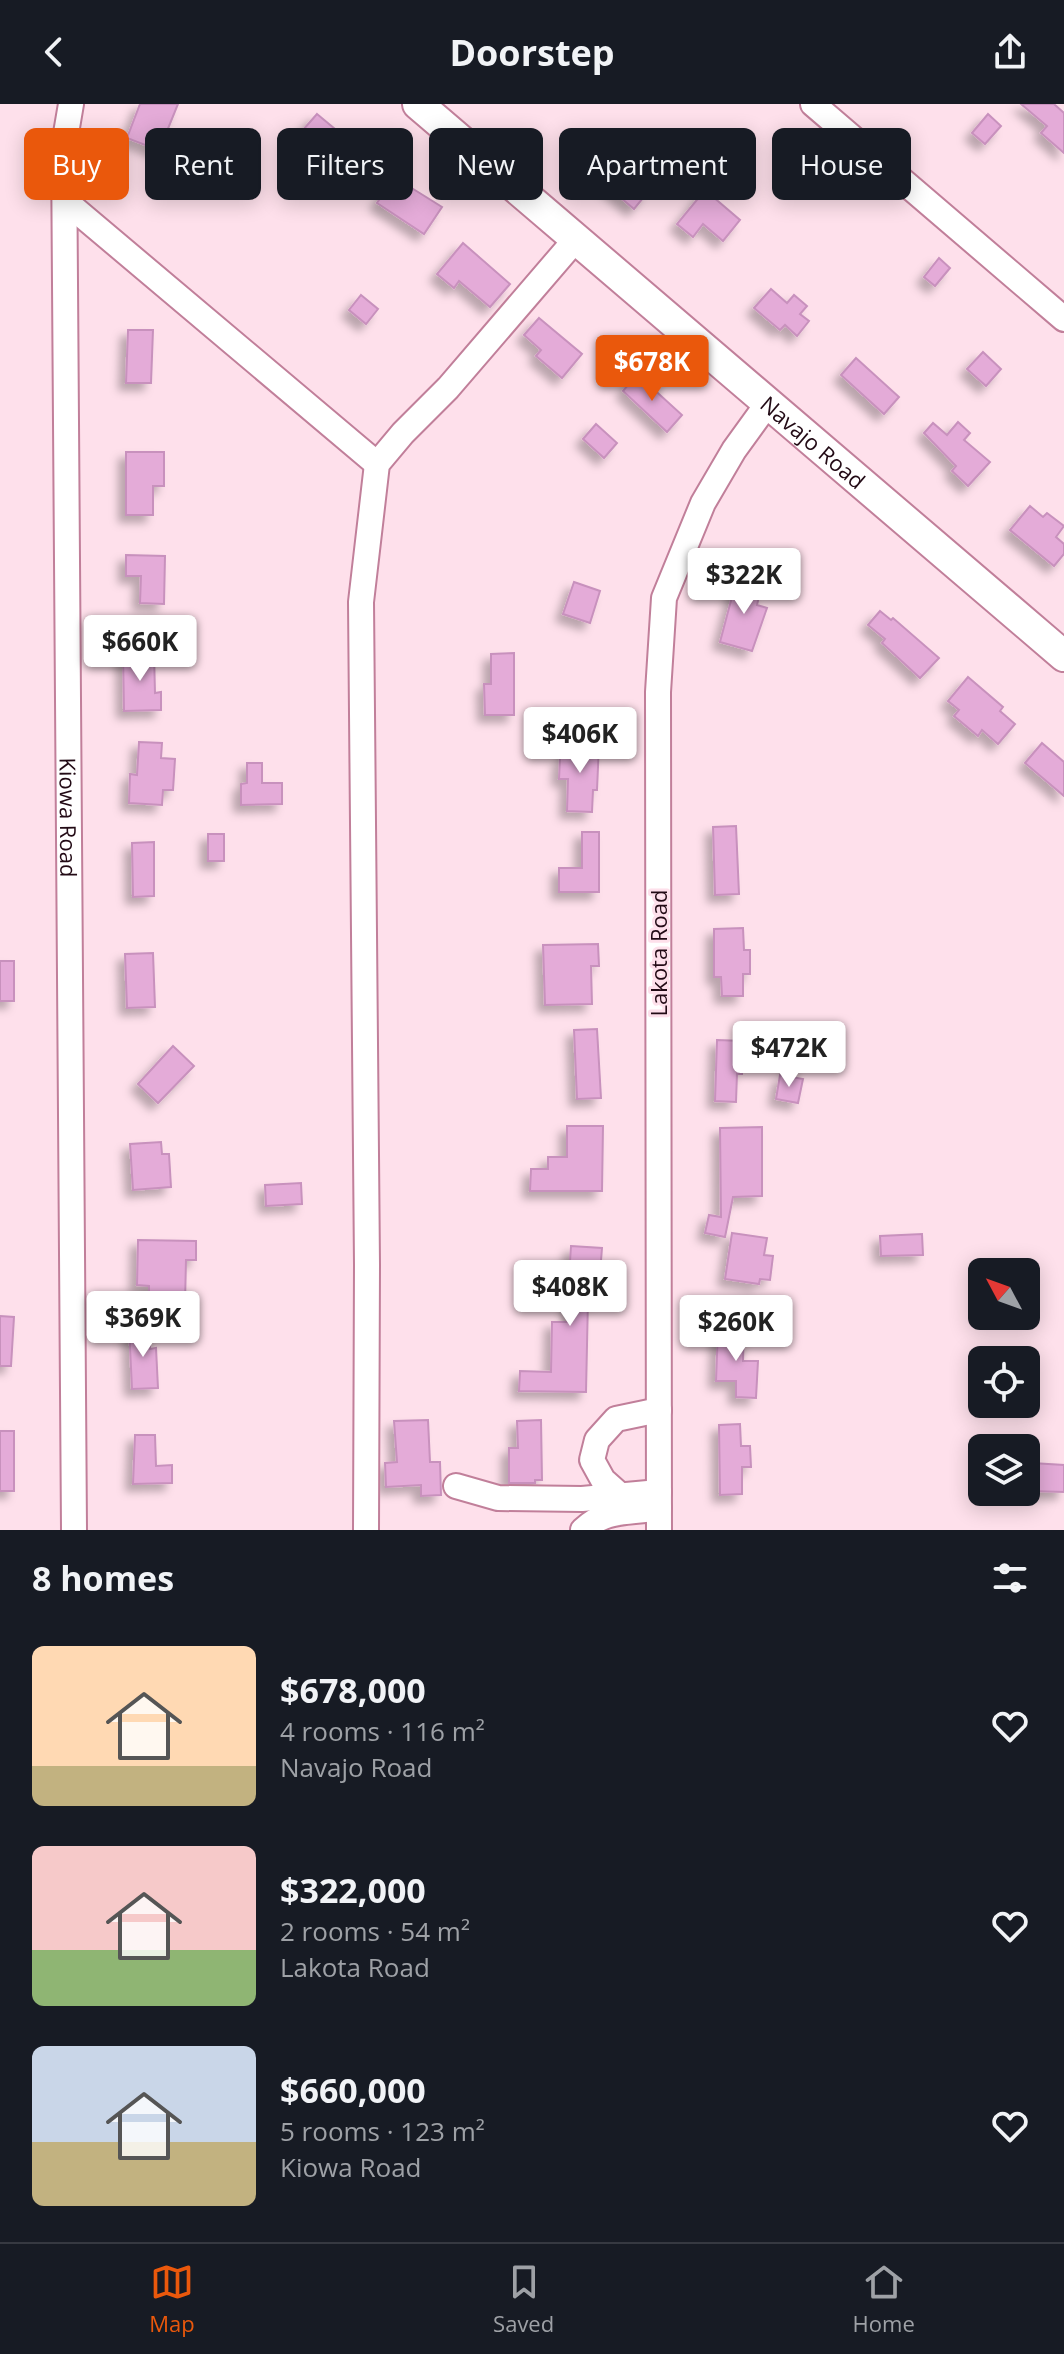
<!DOCTYPE html>
<html lang="en">
<head>
<meta charset="utf-8">
<style>
  :root { --surface:#171b24; --page:#242831; --text:#f1f3f6; --muted:#9ea1a6; --line:#363941; --accent:#ea580c }
  body { margin:0; font-family:"Open Sans",sans-serif; background:var(--page); color:var(--text); height:100vh; display:flex; flex-direction:column; font-size:30px; white-space:nowrap }
  * { box-sizing:border-box; margin:0 }
  p { font-size:26px; color:var(--muted) }
  .icon { flex:none; width:44px; height:44px; fill:none; stroke:currentColor; stroke-width:2; stroke-linecap:round; stroke-linejoin:round }
  .map { position:relative; height:1426px; overflow:hidden }
  .side { display:flex; flex-direction:column; background:var(--surface); flex:1 }
  .side>* { flex:none }
  .top-card { position:absolute; left:24px; top:24px; width:1016px; height:72px; display:flex; gap:16px }
  .needle { width:52px; rotate:311deg }
  .buttons { position:absolute; left:968px; top:1154px; display:grid; gap:16px }
  .buttons a { display:grid; place-items:center; width:72px; height:72px; border-radius:12px; background:var(--surface); box-shadow:0 4px 20px #0003; font-size:40px }
  .price { position:absolute; translate:-50% -68px; padding:0 18px; border-radius:8px; background:#fff; color:#222; font-size:26px; line-height:52px; filter:drop-shadow(0 2px 4px #0008) }
  .price::after { content:''; position:absolute; left:50%; top:48px; width:24px; height:18px; margin-left:-12px; background:inherit; clip-path:polygon(0 0,100% 0,50% 100%) }
  .price.active { background:var(--accent); color:#fff }
  ul { padding:0; list-style:none }
  li { display:flex; align-items:center; gap:24px; height:200px; padding:0 32px }
  li span { display:grid; place-items:center; flex:none; width:224px; height:160px; border-radius:12px; color:#555 }
  li>.icon { margin-inline-start:auto }
  span .icon { width:96px; height:96px; fill:#fffc; stroke-width:1 }
  li b { font-size:34px }
  h2 { display:flex; justify-content:space-between; align-items:center; height:96px; padding:0 32px; font-size:34px }
  .chip { padding:0 28px; border-radius:12px; background:var(--surface); box-shadow:0 4px 20px #0003; font-size:28px; line-height:72px }
  .chip.active { background:var(--accent); color:#fff }
  header { display:flex; justify-content:space-between; align-items:center; height:104px; padding:0 32px; background:var(--surface); font-size:36px; font-weight:700 }
  .dock { display:flex; justify-content:space-around; align-items:center; height:112px; border-top:2px solid var(--line); background:var(--surface); font-size:22px; color:var(--muted) }
  .dock a { display:grid; justify-items:center; gap:4px }
  .dock .active { color:var(--accent) }
  .map>svg:first-child { display:block }
  .building { fill:#e4abd8; stroke:#c891bd; stroke-width:2; filter:url(#shadow) }
  .lines { fill:none; stroke-linecap:round; stroke-linejoin:round }
  .minor-casing { stroke:#c17f9a; stroke-width:28 }
  .major-casing { stroke:#c17f9a; stroke-width:34 }
  .minor { stroke:#fff; stroke-width:24 }
  .major { stroke:#fff; stroke-width:30 }
  .labels { text-anchor:middle; dominant-baseline:central; stroke-width:6; stroke-linejoin:round; paint-order:stroke }
  .street-label { font-size:22px; fill:#220a15; stroke:#fee0eb }
</style>
</head>
<body>
<header><svg class="icon" aria-label="back" viewBox="0 0 24 24"><path d="M15 5l-7 7 7 7"/></svg>Doorstep<svg class="icon" aria-label="share" viewBox="0 0 24 24"><path d="M12 15V3M7 8l5-5 5 5M5 13v7h14v-7"/></svg></header>
<div class="map">
<svg width="1064" height="1426" viewBox="0 0 1064 1426">
  <defs>
    <filter id="shadow"><feDropShadow dx="-7" dy="7" stdDeviation="4" flood-color="#0004"/></filter>
  </defs>
  <rect width="100%" height="100%" fill="#fee0eb"/>
  <g class="building">
    <polygon points="140,0 178,0 167,27 178,32 171,51 127,34"/>
    <polygon points="1021,0 1054,0 1064,9 1064,49 1041,29 1047,22"/>
    <polygon points="317,10 371,55 359,70 348,61 332,81 296,51 303,42 295,35"/>
    <polygon points="988,10 1001,22 985,40 972,29"/>
    <polygon points="607,42 617,51 621,46 636,59 626,70 648,88 634,105 587,65"/>
    <polygon points="394,73 442,103 424,130 377,99"/>
    <polygon points="705,86 740,116 723,137 703,120 693,133 677,120"/>
    <polygon points="463,139 510,180 490,203 459,177 454,184 437,170"/>
    <polygon points="939,154 950,164 935,182 924,173"/>
    <polygon points="771,185 787,199 794,191 807,202 800,210 809,217 797,232 785,221 780,226 754,204"/>
    <polygon points="361,191 378,205 366,220 349,206"/>
    <polygon points="539,214 582,250 562,274 536,252 541,246 524,231"/>
    <polygon points="128,226 153,226 151,279 126,279"/>
    <polygon points="983,248 1001,265 986,282 967,265"/>
    <polygon points="856,254 899,293 884,310 841,271"/>
    <polygon points="637,270 682,311 667,328 623,287"/>
    <polygon points="958,318 970,329 964,336 990,358 968,382 952,367 956,362 924,329 933,319 947,331"/>
    <polygon points="596,320 617,339 604,354 583,335"/>
    <polygon points="126,348 164,348 164,382 153,382 153,411 126,411"/>
    <polygon points="1030,402 1043,413 1047,409 1064,422 1056,433 1064,440 1064,450 1054,462 1010,426"/>
    <polygon points="126,451 165,452 164,500 140,499 141,472 126,472"/>
    <polygon points="737,474 762,480 757,501 767,504 752,547 720,538"/>
    <polygon points="574,478 600,487 590,519 563,510"/>
    <polygon points="880,507 891,516 893,514 939,554 920,574 882,539 885,535 868,521"/>
    <polygon points="154,549 155,589 161,588 161,606 124,607 123,550"/>
    <polygon points="514,549 514,611 485,611 484,580 491,580 491,550"/>
    <polygon points="968,573 1003,603 1000,607 1015,620 998,640 982,626 978,632 954,612 959,606 948,597"/>
    <polygon points="139,638 162,639 161,654 175,655 173,686 163,686 162,701 129,699 130,670 137,671"/>
    <polygon points="1042,639 1064,658 1064,692 1025,659"/>
    <polygon points="566,640 599,640 597,686 593,686 592,708 567,707 568,675 559,675 560,654 566,654"/>
    <polygon points="247,659 262,659 262,679 282,679 282,700 241,701 241,680 247,679"/>
    <polygon points="736,722 739,790 715,791 713,723"/>
    <polygon points="582,728 599,728 599,788 559,788 559,764 582,764"/>
    <rect x="208" y="730" width="16" height="27"/>
    <polygon points="154,738 154,792 133,793 132,739"/>
    <polygon points="743,824 744,846 750,846 750,870 743,870 743,892 722,892 721,873 714,873 714,825"/>
    <polygon points="598,840 599,862 591,862 592,900 545,901 543,841"/>
    <polygon points="153,849 155,903 127,904 125,850"/>
    <rect x="0" y="857" width="14" height="40"/>
    <polygon points="597,925 601,994 577,995 574,926"/>
    <polygon points="717,936 743,937 742,970 737,970 736,998 715,997"/>
    <polygon points="173,942 194,962 158,999 138,980"/>
    <polygon points="780,971 803,975 798,999 776,995"/>
    <polygon points="567,1022 603,1022 602,1087 530,1087 531,1065 548,1065 548,1053 567,1053"/>
    <polygon points="762,1023 762,1092 733,1093 725,1133 705,1129 709,1111 721,1113 720,1024"/>
    <polygon points="161,1038 162,1050 169,1050 171,1083 133,1086 130,1040"/>
    <polygon points="301,1079 302,1100 266,1102 265,1081"/>
    <polygon points="732,1129 767,1134 764,1151 773,1152 770,1176 760,1175 759,1180 725,1175"/>
    <polygon points="922,1130 923,1151 881,1152 880,1132"/>
    <polygon points="138,1136 196,1137 196,1156 186,1156 185,1200 149,1199 149,1182 137,1181"/>
    <polygon points="571,1142 602,1144 598,1195 588,1195 586,1288 519,1287 520,1267 551,1268 552,1218 570,1218 572,1182 561,1182 563,1157 570,1157"/>
    <polygon points="0,1212 14,1213 11,1262 0,1262"/>
    <polygon points="149,1221 150,1245 156,1244 158,1284 132,1285 129,1222"/>
    <polygon points="718,1225 744,1226 743,1257 758,1257 756,1294 736,1293 736,1277 716,1277"/>
    <polygon points="428,1316 430,1358 440,1358 441,1391 421,1392 421,1381 386,1383 385,1359 397,1358 394,1317"/>
    <polygon points="541,1316 542,1376 535,1376 535,1379 509,1379 509,1344 518,1344 517,1317"/>
    <polygon points="740,1320 741,1342 750,1342 751,1363 742,1363 742,1390 720,1391 719,1321"/>
    <rect x="0" y="1327" width="14" height="60"/>
    <polygon points="135,1331 155,1331 156,1362 172,1361 172,1379 133,1380"/>
    <polygon points="1032,1359 1064,1361 1064,1388 1031,1387"/>
  </g>
  <g class="lines">
    <defs>
      <g id="minor">
        <path id="s1" d="M71 0 64 41 74 1426"/>
        <polyline points="813,0 1064,215"/>
        <polyline points="65,97 377,360"/>
        <polyline points="456,1382 498,1394 582,1395 659,1388"/>
        <polyline points="621,1392 603,1376 592,1356 597,1336 616,1315 659,1306"/>
        <polyline points="366,1426 367,1161 361,498 377,360 403,329 448,284 576,135"/>
        <path d="M583 1426C607 1404 629 1410 659 1404"/>
        <polyline points="659,1426 658,588 664,494 703,399 734,346 768,299"/>
      </g>
      <g id="major">
        <path id="s2" d="M418 0 1064 552"/>
      </g>
    </defs>
    <use href="#minor" class="minor-casing"/>
    <use href="#major" class="major-casing"/>
    <use href="#minor" class="minor"/>
    <use href="#major" class="major"/>
  </g>
  <g class="labels">
    <g class="street-label">
      <text stroke="none"><textPath href="#s2" startOffset="520">Navajo Road</textPath></text>
      <text stroke="none"><textPath href="#s1" startOffset="714">Kiowa Road</textPath></text>
      <text transform="translate(658 849) rotate(-90)">Lakota Road</text>
    </g>
  </g>
</svg>
<div class="buttons">
<a><svg class="needle" viewBox="-14 -14 28 28"><path d="M0-13l5 13h-10z" fill="#e53935"/><path d="M0 13l5-13h-10z" fill="#9ea1a6"/></svg></a>
<a><svg class="icon" aria-label="locate" viewBox="0 0 24 24"><circle cx="12" cy="12" r="6"/><path d="M12 2v4M12 18v4M2 12h4M18 12h4"/></svg></a>
<a><svg class="icon" aria-label="layers" viewBox="0 0 24 24"><path d="M12 4l9 5-9 5-9-5zM3 14l9 5 9-5"/></svg></a>
</div>
<b class="price active" style="left:652px;top:299px">$678K</b>
<b class="price" style="left:744px;top:512px">$322K</b>
<b class="price" style="left:140px;top:579px">$660K</b>
<b class="price" style="left:580px;top:671px">$406K</b>
<b class="price" style="left:789px;top:985px">$472K</b>
<b class="price" style="left:570px;top:1224px">$408K</b>
<b class="price" style="left:143px;top:1255px">$369K</b>
<b class="price" style="left:736px;top:1259px">$260K</b>
<div class="top-card">
<a class="chip active">Buy</a>
<a class="chip">Rent</a>
<a class="chip">Filters</a>
<a class="chip">New</a>
<a class="chip">Apartment</a>
<a class="chip">House</a>
</div>
</div>
<section class="side">
<h2>8 homes<svg class="icon" aria-label="filters" viewBox="0 0 24 24"><path d="M4 7h16M4 17h16"/><circle cx="9" cy="7" r="2"/><circle cx="15" cy="17" r="2"/></svg></h2>
<ul>
<li><span style="background:linear-gradient(#ffd9b3 75%,#c2b280 0)"><svg class="icon" aria-label="home" viewBox="0 0 24 24"><path d="M3 11l9-7 9 7M6 9v11h12V9"/></svg></span><div><b>$678,000</b><p>4 rooms · 116 m²</p><p>Navajo Road</p></div><svg class="icon" aria-label="heart" viewBox="0 0 24 24"><path d="M12 20l-8-8c-3-5 5-10 8-4 3-6 11-1 8 4z"/></svg></li>
<li><span style="background:linear-gradient(#f6c9c9 65%,#8fb573 0)"><svg class="icon" aria-label="home" viewBox="0 0 24 24"><path d="M3 11l9-7 9 7M6 9v11h12V9"/></svg></span><div><b>$322,000</b><p>2 rooms · 54 m²</p><p>Lakota Road</p></div><svg class="icon" aria-label="heart" viewBox="0 0 24 24"><path d="M12 20l-8-8c-3-5 5-10 8-4 3-6 11-1 8 4z"/></svg></li>
<li><span style="background:linear-gradient(#c9d6e8 60%,#c2b280 0)"><svg class="icon" aria-label="home" viewBox="0 0 24 24"><path d="M3 11l9-7 9 7M6 9v11h12V9"/></svg></span><div><b>$660,000</b><p>5 rooms · 123 m²</p><p>Kiowa Road</p></div><svg class="icon" aria-label="heart" viewBox="0 0 24 24"><path d="M12 20l-8-8c-3-5 5-10 8-4 3-6 11-1 8 4z"/></svg></li>
</ul>
</section>
<nav class="dock">
<a class="active"><svg class="icon" aria-label="map" viewBox="0 0 24 24"><path d="M3 6l6-2 6 2 6-2v14l-6 2-6-2-6 2zM9 4v14M15 6v14"/></svg>Map</a>
<a><svg class="icon" aria-label="saved" viewBox="0 0 24 24"><path d="M7 4h10v16l-5-4-5 4z"/></svg>Saved</a>
<a><svg class="icon" aria-label="home" viewBox="0 0 24 24"><path d="M3 11l9-7 9 7M6 9v11h12V9"/></svg>Home</a>
</nav>
</body>
</html>
